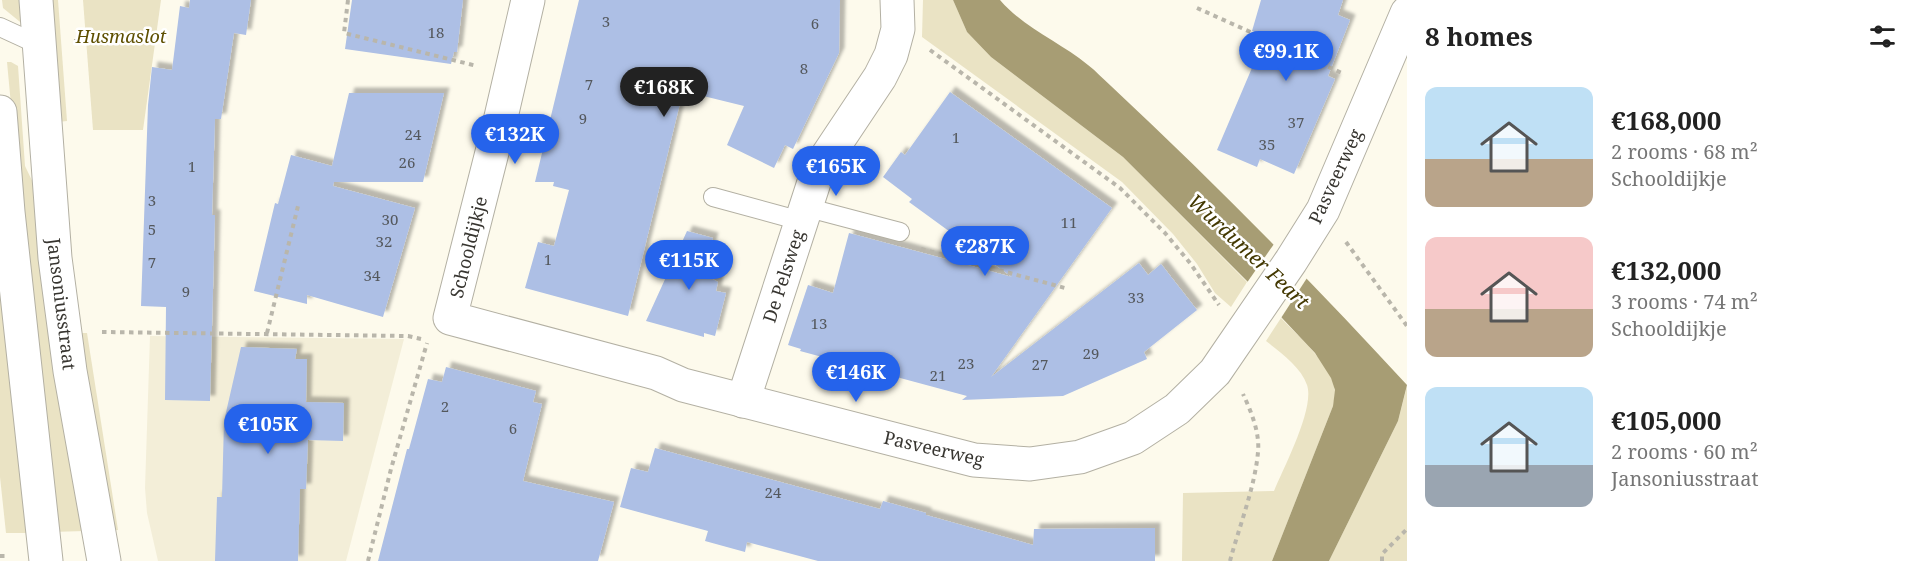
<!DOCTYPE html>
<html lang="en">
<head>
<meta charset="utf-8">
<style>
  :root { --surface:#fff; --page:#f6f6f6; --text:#222; --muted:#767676; --accent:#2563eb }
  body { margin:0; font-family:"Noto Serif",serif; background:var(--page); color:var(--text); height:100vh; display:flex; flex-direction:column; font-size:22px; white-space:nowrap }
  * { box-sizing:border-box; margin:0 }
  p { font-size:20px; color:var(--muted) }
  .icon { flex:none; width:33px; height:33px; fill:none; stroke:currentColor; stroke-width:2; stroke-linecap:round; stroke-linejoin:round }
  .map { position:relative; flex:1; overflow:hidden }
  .details { display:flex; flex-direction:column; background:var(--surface); width:510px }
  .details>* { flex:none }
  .price { position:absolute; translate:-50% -51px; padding:0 14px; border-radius:21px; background:var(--accent); color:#fff; font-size:20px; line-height:39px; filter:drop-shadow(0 2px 3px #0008) }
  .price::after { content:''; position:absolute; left:50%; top:36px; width:18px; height:14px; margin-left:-9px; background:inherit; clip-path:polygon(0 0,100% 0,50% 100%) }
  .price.selected { background:#222; color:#fff }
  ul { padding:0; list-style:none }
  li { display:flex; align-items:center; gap:18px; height:150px; padding:0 18px }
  li span { display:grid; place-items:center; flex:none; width:168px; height:120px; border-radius:12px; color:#555 }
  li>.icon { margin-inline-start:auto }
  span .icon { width:72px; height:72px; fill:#fffc; stroke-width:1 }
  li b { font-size:26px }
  h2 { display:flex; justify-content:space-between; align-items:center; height:72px; padding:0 18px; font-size:26px }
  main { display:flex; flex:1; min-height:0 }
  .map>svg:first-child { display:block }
  .built { fill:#f3eed8 }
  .green { fill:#eae3c4 }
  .water { fill:#a79d74 }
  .pier { fill:#fdfaec }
  .building { fill:#adbfe5; filter:url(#shadow) }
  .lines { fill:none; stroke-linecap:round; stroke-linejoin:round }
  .lane-casing { stroke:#b3b0a3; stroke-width:20 }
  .street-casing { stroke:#b3b0a3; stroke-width:35 }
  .secondary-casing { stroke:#b3b0a3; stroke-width:35 }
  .path { stroke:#b9b6ab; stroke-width:4; stroke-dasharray:4.5 4.5; stroke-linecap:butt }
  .lane { stroke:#fff; stroke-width:18 }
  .street { stroke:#fff; stroke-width:33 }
  .secondary { stroke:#fff; stroke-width:33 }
  .labels { text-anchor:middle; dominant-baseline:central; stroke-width:5; stroke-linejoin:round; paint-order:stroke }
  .number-label { font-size:15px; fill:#54585d }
  .park-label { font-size:18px; font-style:italic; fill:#5e4f01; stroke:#fff }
  .street-label { font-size:18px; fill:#373530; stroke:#fff }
  .water-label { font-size:20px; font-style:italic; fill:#433801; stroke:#fff }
</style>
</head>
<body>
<main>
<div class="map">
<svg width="1407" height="561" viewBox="0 0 1407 561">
  <defs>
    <filter id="shadow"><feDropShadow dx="5.5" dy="-5.5" stdDeviation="1.5" flood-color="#0004"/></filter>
  </defs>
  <rect width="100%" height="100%" fill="#fdfaec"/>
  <polygon class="built" points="150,336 404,339 346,561 158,561 147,513 145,488"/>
  <g class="green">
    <polygon points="2,0 27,0 25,26 3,8"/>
    <polygon points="49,0 58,0 67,121 58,122"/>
    <polygon points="83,0 161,0 143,130 93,130"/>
    <polygon points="923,0 953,0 967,32 991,57 1123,157 1247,282 1231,307 1215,293 1197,264 1173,234 1122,182 922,37"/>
    <polygon points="7,62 11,62 18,66 25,166 37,191 85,531 51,532"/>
    <polygon points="0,247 32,533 6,533 0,477"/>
    <path d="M1281 318C1298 336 1333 366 1335 391 1335 396 1334 401 1333 406L1272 561H1182L1183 493 1274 491C1284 467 1315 408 1307 385 1301 367 1281 353 1266 341Z"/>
    <polygon points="79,333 87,333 118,530 109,531"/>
    <polygon points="1407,386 1407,561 1329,561 1398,421"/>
  </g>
  <path class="water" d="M953 0H1000C1024 28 1060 42 1088 65 1096 71 1103 79 1111 86 1214 182 1312 282 1407 385L1398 421 1329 561H1272L1333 406 1335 390 1331 378 1315 353 1247 281 1123 157 991 57 967 32Z"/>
  <polygon class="pier" points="1274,244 1307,278 1281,318 1246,284"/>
  <g class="building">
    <polygon points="190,0 251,0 246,35 234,33 221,119 215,119 212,215 215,215 210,401 165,400 166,307 141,306 148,105 152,67 172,70 180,6 189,8"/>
    <polygon points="352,0 463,0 457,52 454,52 451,64 345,49"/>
    <polygon points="579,0 840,0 839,53 793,149 785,145 774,168 727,145 744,106 683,91 628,316 525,288 538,242 554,246 569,190 553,186 554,182 535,182"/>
    <polygon points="1261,0 1343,0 1338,15 1350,20 1328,76 1335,79 1294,174 1260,159 1257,167 1217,150 1266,35 1252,31"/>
    <polygon points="950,92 1112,208 991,377 1139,263 1148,275 1161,264 1197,310 1144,352 1147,359 1063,396 962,400 967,396 800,351 801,349 788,345 808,285 833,293 849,233 1012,277 909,202 912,199 883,177 901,152 905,155"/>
    <polygon points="349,93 444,93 423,182 334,182 333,186 415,208 383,317 307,295 307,304 254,291 275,203 278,204 291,155 332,166"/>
    <polygon points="687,231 713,238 703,274 718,282 716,291 726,293 715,336 704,333 704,337 646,321"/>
    <polygon points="241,347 297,349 295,359 307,359 306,402 344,403 343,441 308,440 306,489 300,489 298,561 215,561 217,497 222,497 224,421"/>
    <polygon points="446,367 536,391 533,402 542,404 523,481 614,502 598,561 378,561 407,449 409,449 428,379 442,382"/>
    <polygon points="655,448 880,509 883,501 926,513 926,515 1033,545 1034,529 1155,528 1155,561 818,561 747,542 745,552 705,541 708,531 620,507 631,468 648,472"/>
  </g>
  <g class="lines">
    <defs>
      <g id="lane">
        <polyline points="0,27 39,45"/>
        <polyline points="713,197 801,221"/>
        <polyline points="805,207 900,232"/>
      </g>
      <g id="street">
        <polyline points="528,0 501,117 450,318 656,373 683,385 974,460 1030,464 1080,457 1133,438 1177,409 1215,372 1291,261 1323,210 1407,13"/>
        <polyline points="743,401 818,170 880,77 891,55 898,29 897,0"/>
      </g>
      <g id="secondary">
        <polyline points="36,0 55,258 70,371 104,561"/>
        <polyline points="0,112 8,212 46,561"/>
      </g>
    </defs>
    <use href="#lane" class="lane-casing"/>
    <use href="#street" class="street-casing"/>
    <use href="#secondary" class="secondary-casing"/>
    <g class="path">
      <polyline points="348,0 344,33 477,66"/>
      <polyline points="1197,8 1344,74"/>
      <polyline points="74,41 113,40"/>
      <polyline points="930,50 1120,188 1165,233 1190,263 1219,305"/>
      <polyline points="1346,242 1407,326"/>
      <polyline points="921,249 1065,288"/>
      <polyline points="102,332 408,336 421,339"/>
      <polyline points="267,333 298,206"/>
      <polyline points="0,556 9,556"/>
      <polyline points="368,561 391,469 427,343"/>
      <path d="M1230 561C1239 527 1255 487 1258 452 1260 433 1251 411 1243 394"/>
      <polyline points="1382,561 1382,554 1407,529"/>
    </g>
    <use href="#lane" class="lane"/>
    <use href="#street" class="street"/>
    <use href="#secondary" class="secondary"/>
  </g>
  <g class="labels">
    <g class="number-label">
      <text x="606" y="21">3</text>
      <text x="815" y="23">6</text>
      <text x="436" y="32">18</text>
      <text x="804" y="68">8</text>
      <text x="589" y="84">7</text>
      <text x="583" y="118">9</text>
      <text x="1296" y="122">37</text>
      <text x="413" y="134">24</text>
      <text x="956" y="137">1</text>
      <text x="1267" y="144">35</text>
      <text x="407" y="162">26</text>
      <text x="192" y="166">1</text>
      <text x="152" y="200">3</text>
      <text x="390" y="219">30</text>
      <text x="1069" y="222">11</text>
      <text x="152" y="229">5</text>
      <text x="384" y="241">32</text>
      <text x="548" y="259">1</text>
      <text x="152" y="262">7</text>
      <text x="372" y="275">34</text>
      <text x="186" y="291">9</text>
      <text x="1136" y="297">33</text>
      <text x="819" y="323">13</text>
      <text x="1091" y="353">29</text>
      <text x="966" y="363">23</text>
      <text x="1040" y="364">27</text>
      <text x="938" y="375">21</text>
      <text x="445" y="406">2</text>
      <text x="513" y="428">6</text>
      <text x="773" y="492">24</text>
    </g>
    <g class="park-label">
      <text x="121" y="36">Husmaslot</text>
    </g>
    <g class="street-label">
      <text transform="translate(1335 176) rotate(-65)">Pasveerweg</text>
      <text transform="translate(468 247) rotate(-76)">Schooldijkje</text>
      <text transform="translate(783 276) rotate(-72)">De Pelsweg</text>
      <text transform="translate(62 304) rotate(83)">Jansoniusstraat</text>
      <text transform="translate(934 448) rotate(13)">Pasveerweg</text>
    </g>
    <g class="water-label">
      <text transform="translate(1249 251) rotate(43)">Wurdumer Feart</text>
    </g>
  </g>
</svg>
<b class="price" style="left:1286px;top:82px">€99.1K</b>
<b class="price selected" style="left:664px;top:118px">€168K</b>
<b class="price" style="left:515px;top:165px">€132K</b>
<b class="price" style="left:836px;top:197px">€165K</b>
<b class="price" style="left:985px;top:277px">€287K</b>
<b class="price" style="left:689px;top:291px">€115K</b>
<b class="price" style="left:856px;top:403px">€146K</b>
<b class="price" style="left:268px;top:455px">€105K</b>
</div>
<section class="details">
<h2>8 homes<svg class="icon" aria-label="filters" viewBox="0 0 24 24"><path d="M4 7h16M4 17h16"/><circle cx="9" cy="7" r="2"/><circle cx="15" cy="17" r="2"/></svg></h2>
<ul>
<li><span style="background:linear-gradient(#bfe0f5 60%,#b9a48a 0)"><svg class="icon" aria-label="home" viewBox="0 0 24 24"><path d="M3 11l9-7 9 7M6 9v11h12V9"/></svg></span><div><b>€168,000</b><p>2 rooms · 68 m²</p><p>Schooldijkje</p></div></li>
<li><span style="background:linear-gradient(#f6c9c9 60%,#b9a48a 0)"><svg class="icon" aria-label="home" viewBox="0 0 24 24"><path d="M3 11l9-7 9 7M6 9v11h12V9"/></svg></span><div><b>€132,000</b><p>3 rooms · 74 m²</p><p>Schooldijkje</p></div></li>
<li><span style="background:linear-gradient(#bfe0f5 65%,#9aa5b1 0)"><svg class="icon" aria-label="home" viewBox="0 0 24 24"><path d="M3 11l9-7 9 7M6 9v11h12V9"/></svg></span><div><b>€105,000</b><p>2 rooms · 60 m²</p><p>Jansoniusstraat</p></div></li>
</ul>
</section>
</main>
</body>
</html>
